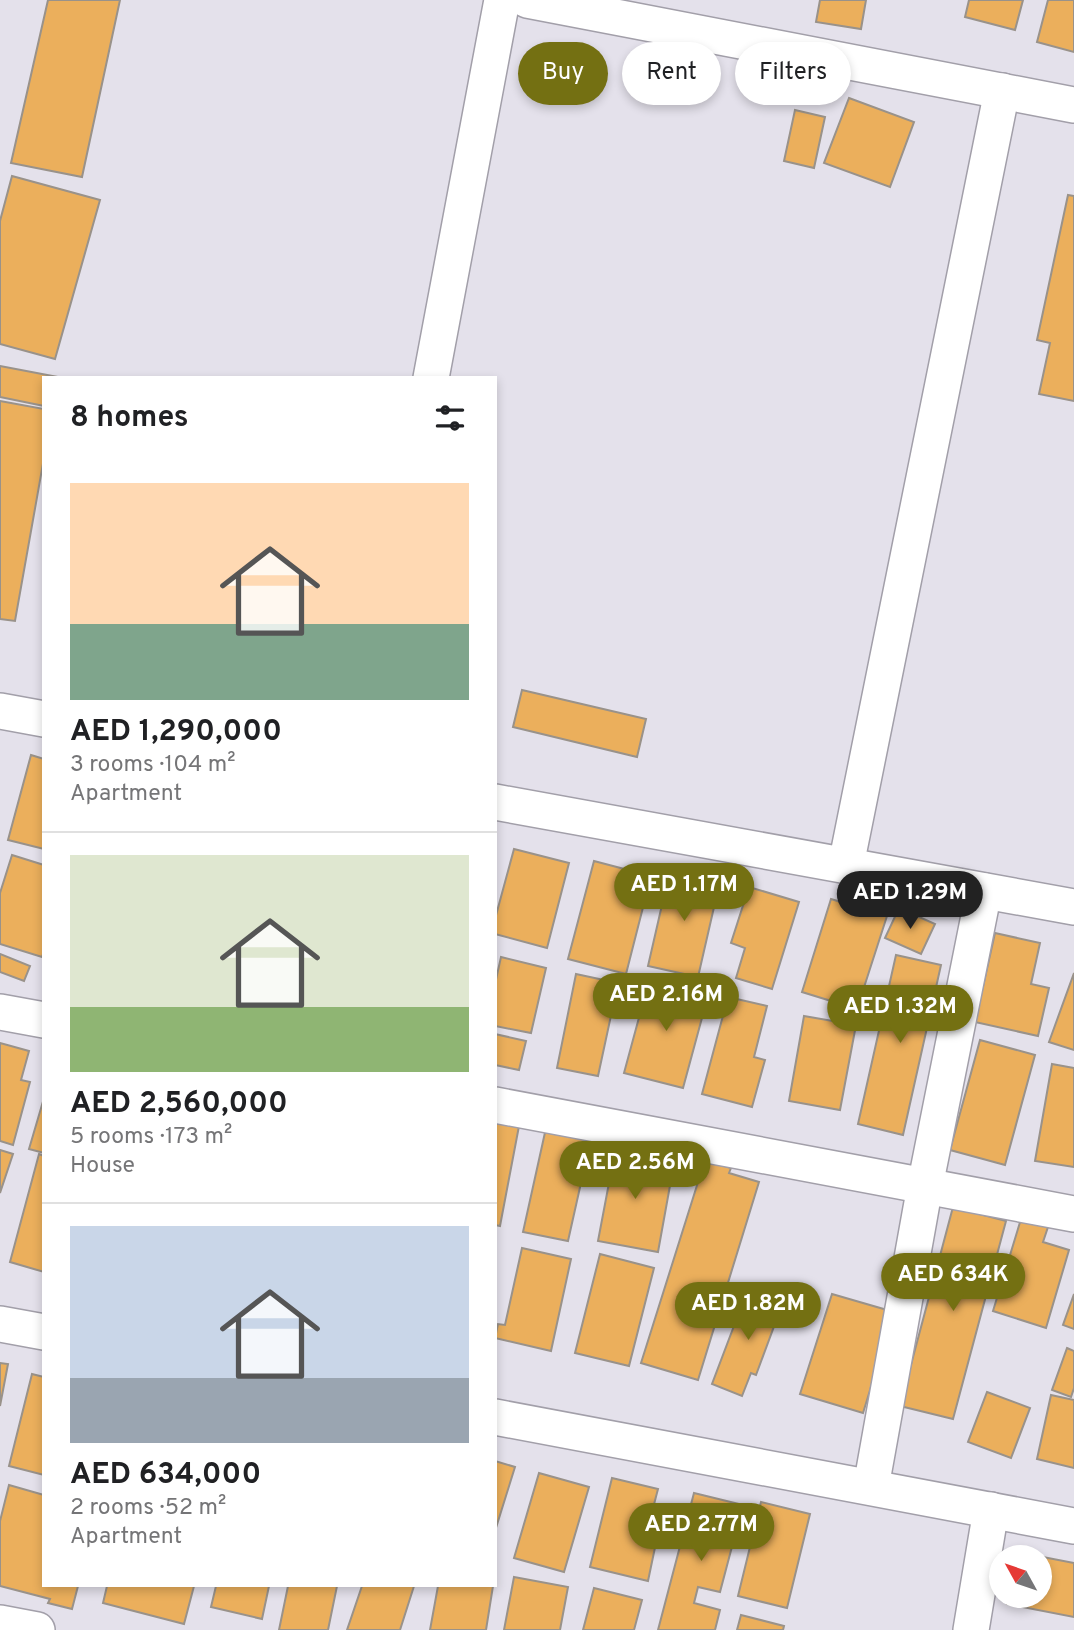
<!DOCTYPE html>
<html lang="en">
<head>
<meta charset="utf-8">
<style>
  :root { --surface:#fff; --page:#f6f6f6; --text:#202124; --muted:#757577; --line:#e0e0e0; --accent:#747012 }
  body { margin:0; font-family:Overpass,sans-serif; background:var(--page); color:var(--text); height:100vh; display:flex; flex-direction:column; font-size:26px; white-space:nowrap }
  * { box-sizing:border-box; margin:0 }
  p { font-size:23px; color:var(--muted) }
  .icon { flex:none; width:38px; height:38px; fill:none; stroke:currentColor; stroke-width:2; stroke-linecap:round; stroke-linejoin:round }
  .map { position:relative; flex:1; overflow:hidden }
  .drawer { position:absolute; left:42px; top:376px; width:455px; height:1211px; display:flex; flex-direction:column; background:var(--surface); border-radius:0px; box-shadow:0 4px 10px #0003 }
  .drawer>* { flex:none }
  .hud { position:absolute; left:518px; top:42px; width:450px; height:63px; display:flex; gap:14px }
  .needle { width:46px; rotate:310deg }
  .tools { position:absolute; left:989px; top:1545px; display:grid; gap:14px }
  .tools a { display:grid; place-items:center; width:63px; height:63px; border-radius:50%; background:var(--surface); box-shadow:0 4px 10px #0003; font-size:35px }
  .price { position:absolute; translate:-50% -60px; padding:0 16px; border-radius:24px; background:var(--accent); color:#fff; font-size:23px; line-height:46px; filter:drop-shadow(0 2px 4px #0008) }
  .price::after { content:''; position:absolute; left:50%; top:42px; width:21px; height:16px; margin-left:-10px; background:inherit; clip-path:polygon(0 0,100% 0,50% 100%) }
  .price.on { background:#222; color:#fff }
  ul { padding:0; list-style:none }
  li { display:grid; align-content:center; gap:14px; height:371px; padding:0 28px }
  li+li { border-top:2px solid var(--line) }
  li span { display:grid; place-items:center; height:217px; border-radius:0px; color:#555 }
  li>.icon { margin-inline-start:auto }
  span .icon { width:126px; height:126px; fill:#fffc; stroke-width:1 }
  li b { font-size:30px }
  h2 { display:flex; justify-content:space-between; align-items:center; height:84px; padding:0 28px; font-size:30px }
  .tag { padding:0 24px; border-radius:32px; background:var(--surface); box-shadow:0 4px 10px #0003; font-size:24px; line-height:63px }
  .tag.on { background:var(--accent); color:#fff }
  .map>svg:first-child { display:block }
  .building { fill:#ebaf5c; stroke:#99928a; stroke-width:2 }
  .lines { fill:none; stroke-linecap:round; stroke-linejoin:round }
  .minor-casing { stroke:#a29fa9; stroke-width:38 }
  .minor { stroke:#fff; stroke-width:35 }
</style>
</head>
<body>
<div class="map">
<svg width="1074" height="1630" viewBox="0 0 1074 1630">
  <rect width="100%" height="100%" fill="#e4e1eb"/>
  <g class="building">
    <polygon points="48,0 120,0 82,177 11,163"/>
    <polygon points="820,0 866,0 861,29 816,22"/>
    <polygon points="969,0 1023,0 1015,30 965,17"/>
    <polygon points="1048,0 1074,0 1074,52 1037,42"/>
    <polygon points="849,98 914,122 890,187 824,163"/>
    <polygon points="795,110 825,117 814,168 784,161"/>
    <polygon points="12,176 100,200 55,359 0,344 0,221"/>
    <polygon points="1068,195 1074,196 1074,401 1039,394 1050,343 1037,340"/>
    <polygon points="0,366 63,378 44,378 44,406 0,397"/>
    <polygon points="0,401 44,409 44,458 15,621 0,619"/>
    <polygon points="522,690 646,719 637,757 513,727"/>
    <polygon points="31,755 44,759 44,849 8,840"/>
    <polygon points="514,849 569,863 547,948 495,934 495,919"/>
    <polygon points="12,855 44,865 44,951 42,957 0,944 0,893"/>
    <polygon points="594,861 651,876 626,974 568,959"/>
    <polygon points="670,870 720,881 698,977 648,966"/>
    <polygon points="749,887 799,902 772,989 736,978 745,948 731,943"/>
    <polygon points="831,899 887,916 857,1009 802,992"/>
    <polygon points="899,908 935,924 921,954 885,938"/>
    <polygon points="995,933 1040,943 1031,984 1049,988 1038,1036 975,1022"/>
    <polygon points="0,954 30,966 24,981 0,972"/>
    <polygon points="896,955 941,965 903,1135 858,1124"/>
    <polygon points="501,957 546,968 531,1033 495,1026 495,984"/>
    <polygon points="1074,973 1074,1050 1049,1042"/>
    <polygon points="576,974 618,983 598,1076 557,1068"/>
    <polygon points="650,977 709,992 683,1088 624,1073"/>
    <polygon points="728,997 767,1006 754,1057 765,1060 752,1107 702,1094"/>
    <polygon points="804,1016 856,1025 840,1110 789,1101"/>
    <polygon points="495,1034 526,1041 519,1070 495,1065"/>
    <polygon points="980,1040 1035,1055 1005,1165 950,1150"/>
    <polygon points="0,1043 29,1051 21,1080 30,1082 13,1145 0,1141"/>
    <polygon points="1052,1064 1074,1068 1074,1167 1035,1161"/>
    <polygon points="44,1098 44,1153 29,1149"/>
    <polygon points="495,1122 519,1126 500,1226 495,1225"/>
    <polygon points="546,1128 591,1138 568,1241 523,1232"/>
    <polygon points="616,1146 648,1152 647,1156 667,1160 664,1179 671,1180 658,1252 598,1241"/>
    <polygon points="0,1150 13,1154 0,1193"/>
    <polygon points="39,1154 44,1156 44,1272 10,1262"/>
    <polygon points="705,1160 731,1168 729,1173 759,1182 698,1380 641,1363"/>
    <polygon points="953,1207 1006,1221 953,1419 900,1406"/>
    <polygon points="1021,1219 1048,1227 1043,1242 1069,1250 1046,1328 993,1311"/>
    <polygon points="522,1248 571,1259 551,1351 495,1338 498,1324 505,1325"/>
    <polygon points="600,1254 654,1268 629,1366 575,1353"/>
    <polygon points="748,1289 783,1302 756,1375 751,1373 742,1396 712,1384"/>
    <polygon points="832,1294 894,1312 863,1413 800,1394"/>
    <polygon points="1074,1294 1074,1329 1063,1325"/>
    <polygon points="1067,1348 1074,1351 1074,1388 1071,1397 1052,1390"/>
    <polygon points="0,1363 8,1364 0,1406"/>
    <polygon points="32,1374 44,1377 44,1475 9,1466"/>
    <polygon points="987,1392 1030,1408 1011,1458 968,1442"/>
    <polygon points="1051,1395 1074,1400 1074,1468 1037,1459"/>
    <polygon points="495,1461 515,1467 495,1531"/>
    <polygon points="539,1473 589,1487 564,1572 514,1558"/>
    <polygon points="612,1478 658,1489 652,1512 662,1514 648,1581 590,1567"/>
    <polygon points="9,1485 44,1495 44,1586 78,1586 72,1609 48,1603 50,1599 0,1586 0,1521"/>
    <polygon points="694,1493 743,1505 720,1592 698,1587 694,1603 720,1610 715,1630 658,1630"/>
    <polygon points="761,1502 810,1514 787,1608 738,1596"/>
    <polygon points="1017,1552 1074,1563 1074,1617 1007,1604 1008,1596 1040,1596 1040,1558 1016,1558"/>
    <polygon points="514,1577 568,1587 560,1630 504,1630"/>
    <polygon points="107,1586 194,1586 184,1624 103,1603"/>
    <polygon points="216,1586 269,1586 262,1619 211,1607"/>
    <polygon points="288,1586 337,1586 328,1630 279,1630"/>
    <polygon points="362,1586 414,1586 400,1630 347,1630"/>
    <polygon points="438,1586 493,1586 486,1630 430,1630"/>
    <polygon points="594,1588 642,1600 634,1630 583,1630"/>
    <polygon points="741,1615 784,1626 783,1630 737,1630"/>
  </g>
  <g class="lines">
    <defs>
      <g id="minor">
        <polyline points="527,0 1074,105"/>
        <polyline points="431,378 502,0"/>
        <polyline points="0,711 44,719"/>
        <polyline points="495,802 1074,907"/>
        <polyline points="846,865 1002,91"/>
        <polyline points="0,1012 44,1020"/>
        <polyline points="495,1105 1074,1214"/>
        <polyline points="0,1324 44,1332"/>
        <polyline points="495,1417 1074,1526"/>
        <polyline points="871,1487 925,1186 984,891"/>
        <polyline points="0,1623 37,1630"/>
        <polyline points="971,1630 991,1510"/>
      </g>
    </defs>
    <use href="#minor" class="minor-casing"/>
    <use href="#minor" class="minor"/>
  </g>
</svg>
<div class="tools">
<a><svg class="needle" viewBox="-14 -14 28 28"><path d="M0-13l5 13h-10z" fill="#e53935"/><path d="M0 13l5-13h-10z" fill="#757577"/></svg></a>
</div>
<b class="price" style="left:684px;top:923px">AED 1.17M</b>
<b class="price on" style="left:910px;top:931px">AED 1.29M</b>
<b class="price" style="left:666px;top:1033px">AED 2.16M</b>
<b class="price" style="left:900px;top:1045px">AED 1.32M</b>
<b class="price" style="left:635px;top:1201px">AED 2.56M</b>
<b class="price" style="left:953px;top:1313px">AED 634K</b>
<b class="price" style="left:748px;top:1342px">AED 1.82M</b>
<b class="price" style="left:701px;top:1563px">AED 2.77M</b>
<div class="hud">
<a class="tag on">Buy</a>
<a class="tag">Rent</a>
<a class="tag">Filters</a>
</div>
<section class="drawer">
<h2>8 homes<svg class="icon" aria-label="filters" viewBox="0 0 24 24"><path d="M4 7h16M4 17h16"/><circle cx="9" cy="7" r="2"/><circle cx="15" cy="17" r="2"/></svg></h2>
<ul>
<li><span style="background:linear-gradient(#ffd9b3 65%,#7fa58c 0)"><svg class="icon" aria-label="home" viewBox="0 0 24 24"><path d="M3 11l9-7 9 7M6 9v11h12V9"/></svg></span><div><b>AED 1,290,000</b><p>3 rooms · 104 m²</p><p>Apartment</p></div></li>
<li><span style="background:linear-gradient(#dfe7d0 70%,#8fb573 0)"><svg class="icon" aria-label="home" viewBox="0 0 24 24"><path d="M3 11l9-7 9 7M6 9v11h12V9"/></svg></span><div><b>AED 2,560,000</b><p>5 rooms · 173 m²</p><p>House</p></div></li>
<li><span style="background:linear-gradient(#c9d6e8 70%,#9aa5b1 0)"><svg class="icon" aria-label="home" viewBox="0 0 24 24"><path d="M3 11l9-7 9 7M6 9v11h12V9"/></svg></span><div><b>AED 634,000</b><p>2 rooms · 52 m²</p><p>Apartment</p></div></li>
</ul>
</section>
</div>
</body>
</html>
